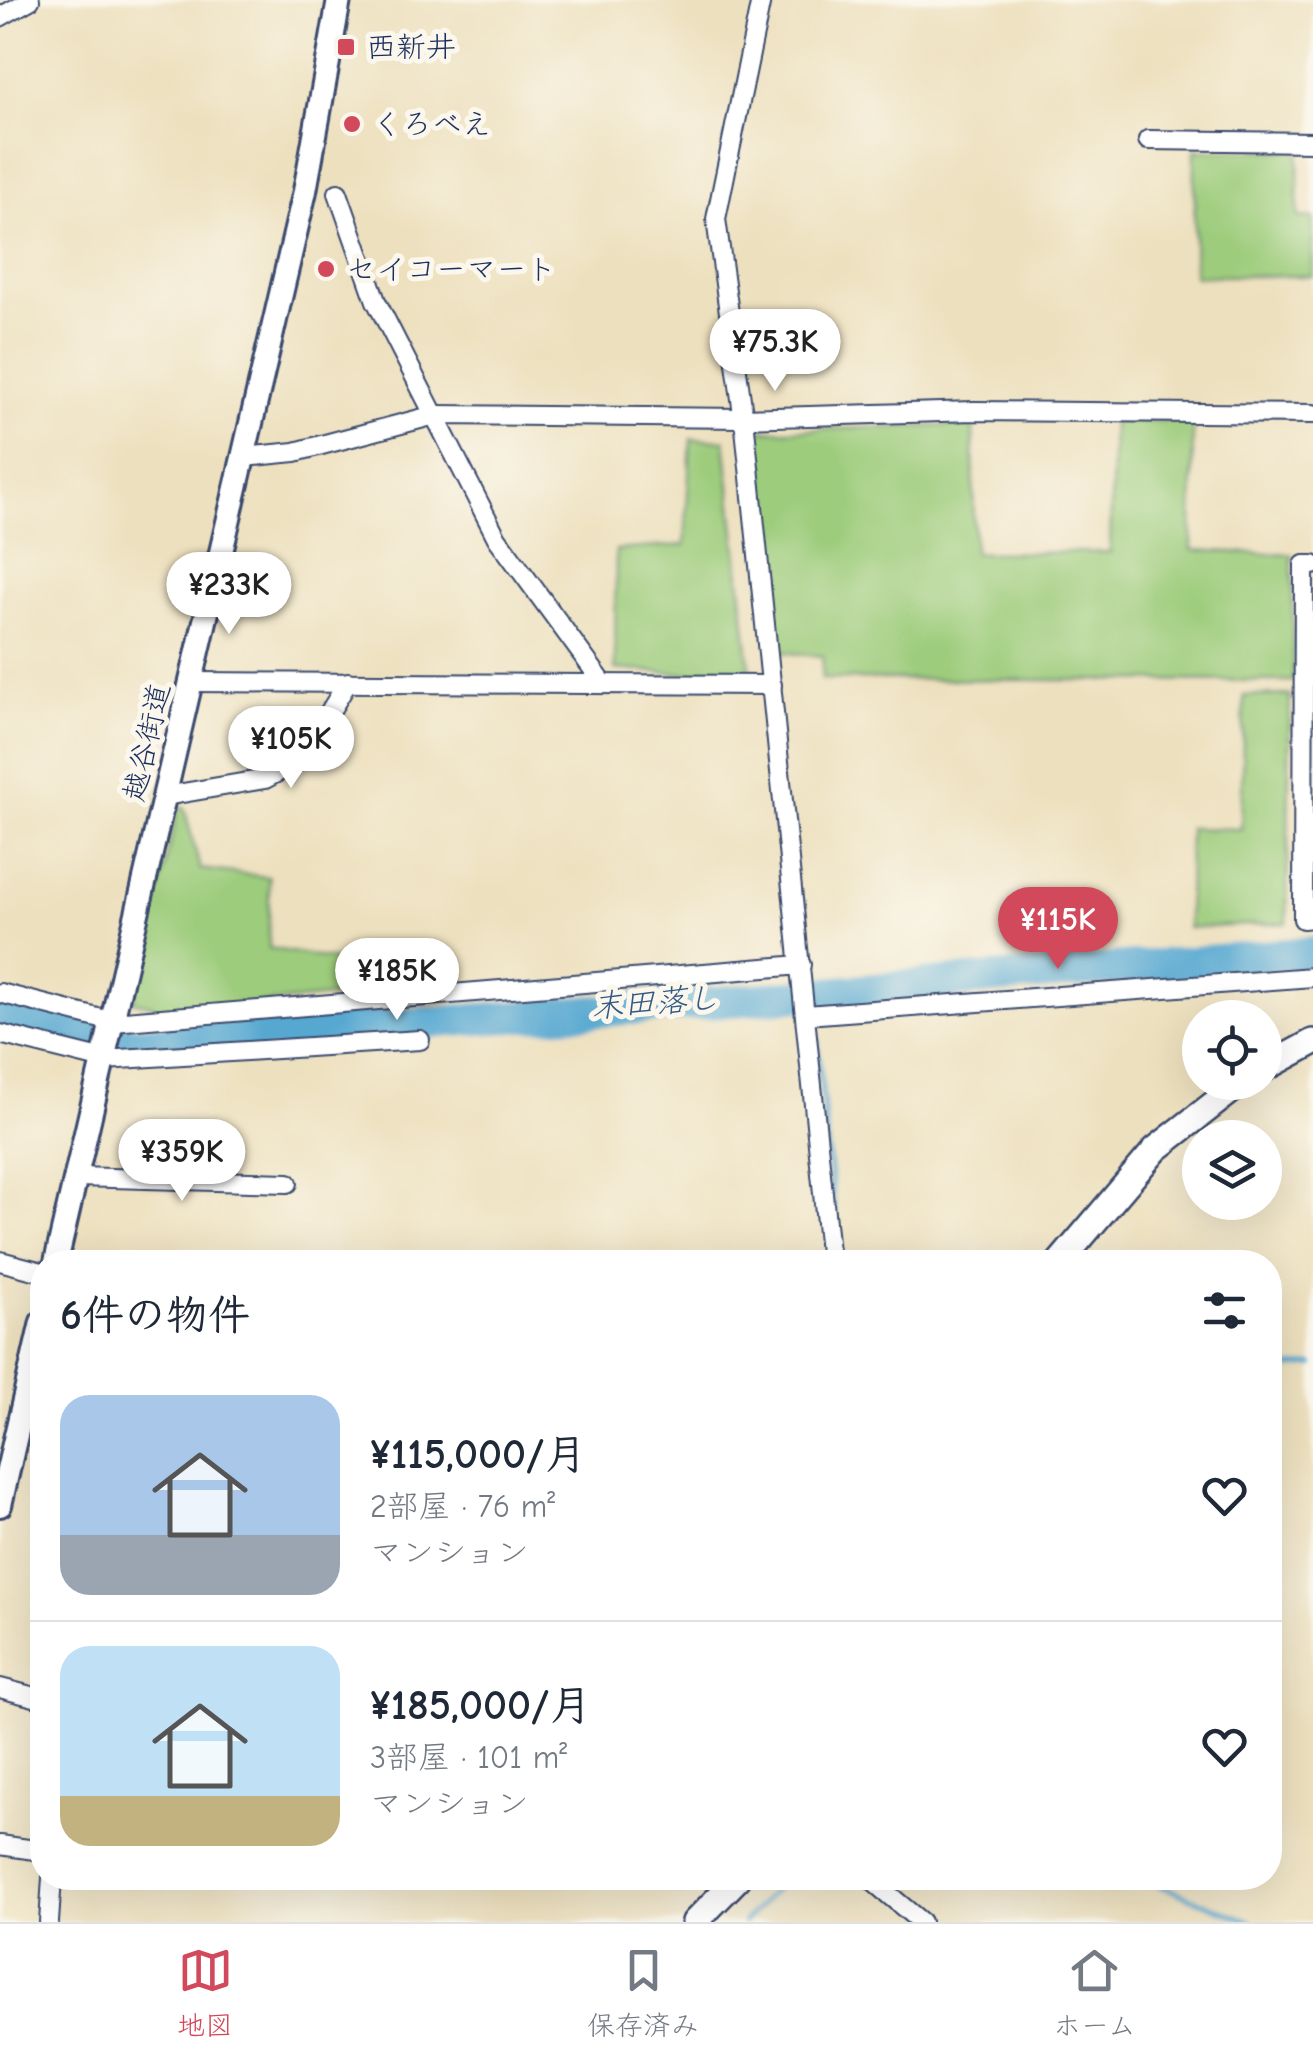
<!DOCTYPE html>
<html lang="ja">
<head>
<meta charset="utf-8">
<style>
  :root { --surface:#fff; --page:#f2f2f3; --text:#1f2937; --muted:#747a83; --line:#e0e1e3; --accent:#d1495b }
  body { margin:0; font-family:"Comic Neue","Klee One",sans-serif; background:var(--page); color:var(--text); height:100vh; display:flex; flex-direction:column; font-size:38px; white-space:nowrap }
  * { box-sizing:border-box; margin:0 }
  p { font-size:32px; color:var(--muted) }
  .icon { flex:none; width:55px; height:55px; fill:none; stroke:currentColor; stroke-width:2; stroke-linecap:round; stroke-linejoin:round }
  .map { position:relative; flex:1; overflow:hidden }
  .sheet { position:absolute; left:30px; top:1250px; width:1252px; height:640px; display:flex; flex-direction:column; background:var(--surface); border-radius:40px; box-shadow:0 10px 40px #0002 }
  .sheet>* { flex:none }
  .fabs { position:absolute; left:1182px; top:1000px; display:grid; gap:20px }
  .fabs a { display:grid; place-items:center; width:100px; height:100px; border-radius:50%; background:var(--surface); box-shadow:0 10px 40px #0002; font-size:50px }
  .price { position:absolute; translate:-50% -85px; padding:0 22px; border-radius:35px; background:#fff; color:#222; font-size:32px; line-height:65px; filter:drop-shadow(0 2px 5px #0008) }
  .price::after { content:''; position:absolute; left:50%; top:60px; width:30px; height:22px; margin-left:-15px; background:inherit; clip-path:polygon(0 0,100% 0,50% 100%) }
  .price.active { background:var(--accent); color:#fff }
  ul { padding:0; list-style:none }
  li { display:flex; align-items:center; gap:30px; height:250px; padding:0 30px }
  li+li { border-top:2px solid var(--line) }
  li span { display:grid; place-items:center; flex:none; width:280px; height:200px; border-radius:30px; color:#555 }
  li>.icon { margin-inline-start:auto }
  span .icon { width:120px; height:120px; fill:#fffc; stroke-width:1 }
  li b { font-size:42px }
  h2 { display:flex; justify-content:space-between; align-items:center; height:120px; padding:0 30px; font-size:42px }
  .tab-bar { display:flex; justify-content:space-around; align-items:center; height:140px; border-top:2px solid var(--line); background:var(--surface); font-size:28px; color:var(--muted) }
  .tab-bar a { display:grid; justify-items:center; gap:5px }
  .tab-bar .active { color:var(--accent) }
  .map>svg:first-child { display:block }
  .green { fill:#9dcc7b; stroke:#5c7e6c; stroke-width:2.5 }
  .lines { fill:none; stroke-linecap:round; stroke-linejoin:round }
  .stream { stroke:#57a8d1; stroke-width:5 }
  .river { stroke:#57a8d1; stroke-width:32 }
  .minor-casing { stroke:#3a4a6c; stroke-width:22 }
  .tertiary-casing { stroke:#3a4a6c; stroke-width:28 }
  .secondary-casing { stroke:#3a4a6c; stroke-width:30 }
  .minor { stroke:#fff; stroke-width:18 }
  .tertiary { stroke:#fff; stroke-width:22 }
  .secondary { stroke:#fff; stroke-width:25 }
  .poi-dot { fill:#d1495b; stroke:#fbf7ec; stroke-width:4 }
  .labels { text-anchor:middle; dominant-baseline:central; stroke-width:10; stroke-linejoin:round; paint-order:stroke }
  .poi-label { font-size:30px; fill:#1b2f5e; stroke:#fbf7ec; text-anchor:start }
  .street-label { font-size:30px; fill:#1b2f5e; stroke:#fbf7ec }
  .water-label { font-size:32px; font-style:italic; fill:#305986; stroke:#fbf7ec }
</style>
</head>
<body>
<div class="map">
<svg width="1313" height="1922" viewBox="0 0 1313 1922">
  <rect width="100%" height="100%" fill="#fbf7ec"/>
  <filter id="ink" filterUnits="userSpaceOnUse"><feTurbulence type="fractalNoise" baseFrequency=".01" numOctaves="2"/><feDisplacementMap in="SourceGraphic" scale="20" xChannelSelector="R" yChannelSelector="G"/><feConvolveMatrix kernelMatrix="1 2 1 2 8 2 1 2 1" color-interpolation-filters="sRGB"/></filter>
  <filter id="wash" filterUnits="userSpaceOnUse"><feTurbulence type="fractalNoise" baseFrequency=".0048" numOctaves="4" result="noise"/><feDisplacementMap in="SourceGraphic" scale="40" xChannelSelector="R" yChannelSelector="G"/><feGaussianBlur stdDeviation="2.25" result="paint"/><feColorMatrix in="noise" values="0 0 0 0 0 0 0 0 0 0 0 0 0 0 0 0 0 1.4 0 .05"/><feComposite in="paint" operator="in"/></filter>
  <g filter="url(#wash)">
    <rect width="100%" height="100%" fill="#ede0be"/>
    <g class="green">
      <polygon points="1195,150 1299,151 1298,217 1313,218 1313,276 1194,276"/>
      <polygon points="1113,421 1193,421 1192,550 1292,555 1293,681 822,679 823,656 780,652 756,431 973,425 974,553 1110,552"/>
      <polygon points="691,439 725,440 751,678 615,669 616,550 685,545"/>
      <polygon points="1290,695 1287,923 1188,928 1189,828 1241,829 1244,696"/>
      <polygon points="184,807 200,869 269,877 269,948 378,968 378,992 155,1015 155,1006 133,1001 178,808"/>
    </g>
    <g class="lines">
      <g class="stream">
        <polyline points="812,992 814,1009"/>
        <polyline points="815,1020 839,1262"/>
        <polyline points="1270,1369 1313,1365"/>
        <polyline points="1141,1878 1252,1922"/>
        <polyline points="744,1922 786,1878"/>
      </g>
      <polyline class="river" points="0,1013 91,1038 140,1042 659,1007 1313,952"/>
    </g>
  </g>
  <g filter="url(#ink)">
    <g class="lines">
      <defs>
        <g id="minor">
          <polyline points="761,0 716,219 745,428 830,1262"/>
          <polyline points="0,17 30,0"/>
          <polyline points="1148,140 1313,142"/>
          <polyline points="338,193 376,301 497,538 603,683"/>
          <polyline points="244,457 295,452 435,415 743,418 974,411 1313,414"/>
          <polyline points="1313,565 1304,565 1303,919 1313,918"/>
          <polyline points="191,682 772,685"/>
          <polyline points="165,796 265,779 300,760 348,682"/>
          <polyline points="0,993 113,1022 801,965"/>
          <polyline points="806,1015 1313,977"/>
          <polyline points="0,1034 104,1060 420,1040"/>
          <polyline points="77,1177 288,1183"/>
          <polyline points="0,1261 42,1272"/>
          <polyline points="0,1688 42,1699"/>
          <polyline points="0,1845 42,1851"/>
          <polyline points="869,1878 921,1922"/>
          <polyline points="49,1922 52,1878"/>
        </g>
        <g id="tertiary">
          <polyline points="56,1262 305,191 339,0"/>
          <polyline points="0,1505 42,1322"/>
        </g>
        <g id="secondary">
          <polyline points="1265,1068 1313,1042"/>
          <polyline points="1060,1262 1156,1149 1242,1082"/>
          <polyline points="695,1922 738,1878"/>
        </g>
      </defs>
      <use href="#minor" class="minor-casing"/>
      <use href="#tertiary" class="tertiary-casing"/>
      <use href="#secondary" class="secondary-casing"/>
      <use href="#minor" class="minor"/>
      <use href="#tertiary" class="tertiary"/>
      <use href="#secondary" class="secondary"/>
    </g>
  </g>
  <g class="poi-dot">
    <rect x="336" y="37" width="20" height="20" rx="5"/>
    <circle cx="352" cy="124" r="10"/>
    <circle cx="326" cy="269" r="10"/>
  </g>
  <g class="labels">
    <g class="poi-label">
      <text x="366" y="47">西新井</text>
      <text x="372" y="124">くろべえ</text>
      <text x="346" y="269">セイコーマート</text>
    </g>
    <g class="street-label">
      <text transform="translate(147 742) rotate(-77)">越谷街道</text>
    </g>
    <g class="water-label">
      <text transform="translate(655 1002) rotate(-4)">末田落し</text>
    </g>
  </g>
</svg>
<div class="fabs">
<a><svg class="icon" aria-label="locate" viewBox="0 0 24 24"><circle cx="12" cy="12" r="6"/><path d="M12 2v4M12 18v4M2 12h4M18 12h4"/></svg></a>
<a><svg class="icon" aria-label="layers" viewBox="0 0 24 24"><path d="M12 4l9 5-9 5-9-5zM3 14l9 5 9-5"/></svg></a>
</div>
<b class="price" style="left:775px;top:394px">¥75.3K</b>
<b class="price" style="left:229px;top:637px">¥233K</b>
<b class="price" style="left:291px;top:791px">¥105K</b>
<b class="price active" style="left:1058px;top:972px">¥115K</b>
<b class="price" style="left:397px;top:1023px">¥185K</b>
<b class="price" style="left:182px;top:1204px">¥359K</b>
<section class="sheet">
<h2>6件の物件<svg class="icon" aria-label="filters" viewBox="0 0 24 24"><path d="M4 7h16M4 17h16"/><circle cx="9" cy="7" r="2"/><circle cx="15" cy="17" r="2"/></svg></h2>
<ul>
<li><span style="background:linear-gradient(#a9c7e8 70%,#9aa5b1 0)"><svg class="icon" aria-label="home" viewBox="0 0 24 24"><path d="M3 11l9-7 9 7M6 9v11h12V9"/></svg></span><div><b>¥115,000/月</b><p>2部屋 · 76 m²</p><p>マンション</p></div><svg class="icon" aria-label="heart" viewBox="0 0 24 24"><path d="M12 20l-8-8c-3-5 5-10 8-4 3-6 11-1 8 4z"/></svg></li>
<li><span style="background:linear-gradient(#bfe0f5 75%,#c2b280 0)"><svg class="icon" aria-label="home" viewBox="0 0 24 24"><path d="M3 11l9-7 9 7M6 9v11h12V9"/></svg></span><div><b>¥185,000/月</b><p>3部屋 · 101 m²</p><p>マンション</p></div><svg class="icon" aria-label="heart" viewBox="0 0 24 24"><path d="M12 20l-8-8c-3-5 5-10 8-4 3-6 11-1 8 4z"/></svg></li>
</ul>
</section>
</div>
<nav class="tab-bar">
<a class="active"><svg class="icon" aria-label="map" viewBox="0 0 24 24"><path d="M3 6l6-2 6 2 6-2v14l-6 2-6-2-6 2zM9 4v14M15 6v14"/></svg>地図</a>
<a><svg class="icon" aria-label="saved" viewBox="0 0 24 24"><path d="M7 4h10v16l-5-4-5 4z"/></svg>保存済み</a>
<a><svg class="icon" aria-label="home" viewBox="0 0 24 24"><path d="M3 11l9-7 9 7M6 9v11h12V9"/></svg>ホーム</a>
</nav>
</body>
</html>
